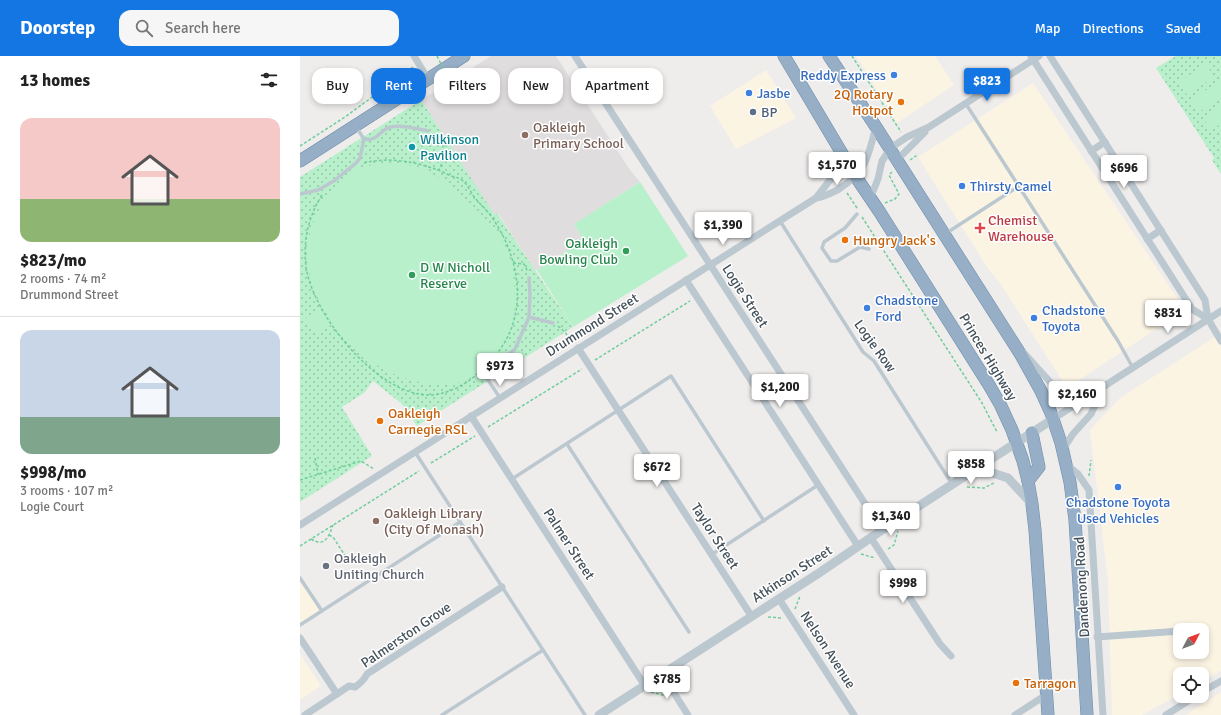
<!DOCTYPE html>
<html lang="en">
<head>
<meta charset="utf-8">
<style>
  :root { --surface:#fff; --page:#f6f6f6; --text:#222; --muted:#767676; --line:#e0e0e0; --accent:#1376e3 }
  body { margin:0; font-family:Signika,sans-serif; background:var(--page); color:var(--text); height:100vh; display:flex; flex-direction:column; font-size:15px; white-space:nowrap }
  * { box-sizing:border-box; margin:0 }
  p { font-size:13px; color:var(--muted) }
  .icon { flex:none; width:22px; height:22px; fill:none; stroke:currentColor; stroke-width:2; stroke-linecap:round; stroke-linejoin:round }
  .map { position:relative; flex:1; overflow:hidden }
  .details { display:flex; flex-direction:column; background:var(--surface); width:300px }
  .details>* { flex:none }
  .banner { position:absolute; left:12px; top:12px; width:380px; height:36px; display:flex; gap:8px }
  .needle { width:26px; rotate:49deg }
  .fabs { position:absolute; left:873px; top:567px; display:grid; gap:8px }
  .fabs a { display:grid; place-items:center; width:36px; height:36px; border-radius:8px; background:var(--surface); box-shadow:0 2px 6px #0003; font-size:20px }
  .price { position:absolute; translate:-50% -34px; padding:0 9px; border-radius:4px; background:#fff; color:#222; font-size:13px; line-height:26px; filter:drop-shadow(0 1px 2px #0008) }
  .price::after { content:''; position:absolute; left:50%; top:24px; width:12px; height:9px; margin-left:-6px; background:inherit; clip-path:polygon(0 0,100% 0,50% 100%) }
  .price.selected { background:var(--accent); color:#fff }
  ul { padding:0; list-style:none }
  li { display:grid; align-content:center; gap:8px; height:212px; padding:0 20px }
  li+li { border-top:1px solid var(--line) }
  li span { display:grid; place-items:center; height:124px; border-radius:12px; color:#555 }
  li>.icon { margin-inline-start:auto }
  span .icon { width:72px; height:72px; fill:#fffc; stroke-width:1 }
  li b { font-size:17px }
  h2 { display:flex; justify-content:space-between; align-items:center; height:48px; padding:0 20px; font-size:17px }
  .pill { padding:0 14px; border-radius:12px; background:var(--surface); box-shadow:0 2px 6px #0003; font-size:14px; line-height:36px }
  .pill.selected { background:var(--accent); color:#fff }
  header { display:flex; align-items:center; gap:24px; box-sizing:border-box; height:56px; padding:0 20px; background:var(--accent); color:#fff }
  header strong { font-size:19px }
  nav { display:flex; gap:22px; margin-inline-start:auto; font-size:14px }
  .search { width:280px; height:36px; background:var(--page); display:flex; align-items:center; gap:10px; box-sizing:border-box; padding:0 14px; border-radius:12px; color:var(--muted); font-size:15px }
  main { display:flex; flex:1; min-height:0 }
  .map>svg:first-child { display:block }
  .commercial { fill:#fcf4e3; fill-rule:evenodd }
  .education { fill:#e0ddde }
  .park { fill:url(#park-dots) }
  .garden { fill:#b8f0cb }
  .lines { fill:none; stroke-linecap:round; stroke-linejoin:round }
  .trunk-casing { stroke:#6d8ca9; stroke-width:13 }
  .path { stroke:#6fce9b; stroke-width:1.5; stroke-dasharray:3 2; stroke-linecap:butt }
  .service { stroke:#bcc8d0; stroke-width:3.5 }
  .minor { stroke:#bcc8d0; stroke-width:7 }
  .tertiary { stroke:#bcc8d0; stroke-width:9 }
  .trunk { stroke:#96afc6; stroke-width:12 }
  .path-bridge { stroke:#6fce9b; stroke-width:1.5; stroke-dasharray:3 2; stroke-linecap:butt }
  .shop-dot { fill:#3f7fe0; stroke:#fff; stroke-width:1.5 }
  .food-dot { fill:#e8710a; stroke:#fff; stroke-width:1.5 }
  .service-dot { fill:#5c6f8a; stroke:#fff; stroke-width:1.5 }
  .education-dot { fill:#8d6e63; stroke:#fff; stroke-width:1.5 }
  .culture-dot { fill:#0f9aa8; stroke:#fff; stroke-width:1.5 }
  .health-dot { fill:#e0444e; stroke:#fff; stroke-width:1.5 }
  .leisure-dot { fill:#2e9e5b; stroke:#fff; stroke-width:1.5 }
  .worship-dot { fill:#6b7280; stroke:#fff; stroke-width:1.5 }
  .labels { text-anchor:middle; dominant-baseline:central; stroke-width:3; stroke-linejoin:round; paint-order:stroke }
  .shop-label { font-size:14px; fill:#366cbe; stroke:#fff; text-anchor:start }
  .food-label { font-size:14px; fill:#c56008; stroke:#fff; text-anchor:start }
  .service-label { font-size:14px; fill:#4e5e75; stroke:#fff; text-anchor:start }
  .education-label { font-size:14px; fill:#785e54; stroke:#fff; text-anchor:start }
  .culture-label { font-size:14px; fill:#0d838f; stroke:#fff; text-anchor:start }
  .health-label { font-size:14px; fill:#be3a42; stroke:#fff; text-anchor:start }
  .leisure-label { font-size:14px; fill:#27864d; stroke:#fff; text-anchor:end }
  .street-label { font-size:14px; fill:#44515a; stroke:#fff }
  .worship-label { font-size:14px; fill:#5b616d; stroke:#fff; text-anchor:start }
</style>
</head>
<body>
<header>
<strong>Doorstep</strong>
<div class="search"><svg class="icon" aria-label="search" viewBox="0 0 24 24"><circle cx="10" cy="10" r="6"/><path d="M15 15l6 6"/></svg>Search here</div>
<nav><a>Map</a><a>Directions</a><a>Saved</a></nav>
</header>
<main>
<section class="details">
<h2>13 homes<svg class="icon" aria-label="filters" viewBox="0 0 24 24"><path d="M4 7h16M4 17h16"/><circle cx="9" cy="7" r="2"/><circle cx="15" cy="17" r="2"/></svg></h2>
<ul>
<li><span style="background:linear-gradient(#f6c9c9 65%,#8fb573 0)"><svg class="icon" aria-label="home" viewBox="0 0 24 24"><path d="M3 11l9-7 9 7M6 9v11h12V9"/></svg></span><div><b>$823/mo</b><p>2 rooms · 74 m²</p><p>Drummond Street</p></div></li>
<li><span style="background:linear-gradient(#c9d6e8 70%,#7fa58c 0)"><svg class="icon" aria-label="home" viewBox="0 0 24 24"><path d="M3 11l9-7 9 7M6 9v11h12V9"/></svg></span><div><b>$998/mo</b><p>3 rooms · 107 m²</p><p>Logie Court</p></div></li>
</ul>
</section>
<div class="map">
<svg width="921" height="659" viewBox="0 0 921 659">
  <defs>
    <pattern id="park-dots" width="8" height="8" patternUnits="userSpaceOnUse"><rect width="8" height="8" fill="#b8f0cb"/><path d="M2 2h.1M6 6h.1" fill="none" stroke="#97c5a8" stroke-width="1.8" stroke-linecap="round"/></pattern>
  </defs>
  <rect width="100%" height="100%" fill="#efecec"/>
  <g class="commercial">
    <polygon points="556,0 635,0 654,29 597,67"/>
    <polygon points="466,14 496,62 436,93 410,50"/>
    <polygon points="733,27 885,254 767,332 700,227 687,211 618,101"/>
    <path d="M921 277V615L902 625V618H880V638L842 659H812L808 525 790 374 820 342ZM880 574H902V596H880Z"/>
    <polygon points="0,525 19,554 0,567"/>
    <polygon points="0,598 21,630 0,644"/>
    <polygon points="921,636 921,659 886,659"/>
  </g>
  <polygon class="education" points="191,0 256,0 330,114 340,126 274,168 284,184 237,214 235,214 198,157 194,159 121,44"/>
  <g class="park">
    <polygon points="876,0 921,0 921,118 912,104 914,102 856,12"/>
    <polygon points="121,44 194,158 197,157 273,271 117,370 102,348 73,325 64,337 42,351 72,400 0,446 0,121"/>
  </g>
  <g class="garden">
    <polygon points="906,8 914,21 887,39 879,26"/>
    <polygon points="918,26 921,31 921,42 899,56 891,44"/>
    <polygon points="921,50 921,68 911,74 903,62"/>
    <path d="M90 107C100 108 111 109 120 112 147 121 196 168 207 194 214 212 215 230 215 250 214 268 208 292 194 305 185 313 175 320 163 325 154 328 143 329 133 328 80 324 35 283 15 235 11 224 7 211 7 199 7 183 12 169 19 154 27 138 36 127 52 117 55 115 59 112 63 111 72 109 81 108 90 107Z"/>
    <polygon points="340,126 388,200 273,271 237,214 284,184 274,168"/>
    <polygon points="20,253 30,270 16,278 5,262"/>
  </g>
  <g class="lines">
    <defs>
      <g id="trunk">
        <polyline points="484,0 556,121 579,155 689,329 700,348 712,374 723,405 728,425 732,448 735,474 748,659"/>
        <polyline points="529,0 576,71 721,299 741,335 751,357 761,387 770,426 775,464 787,659"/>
        <polyline points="0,105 164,0"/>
        <polyline points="728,425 739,411 732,377"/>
      </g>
    </defs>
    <use href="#trunk" class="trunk-casing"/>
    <g class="path">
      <polyline points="552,0 601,76"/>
      <polyline points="148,28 153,35 154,34"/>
      <path d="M132 78C147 90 147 97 139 114"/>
      <polyline points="0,90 45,61 113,11"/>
      <polyline points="610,104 616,100 614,98"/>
      <path d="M64 107C87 101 113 105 135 113 140 114 144 117 149 119 153 121 157 121 160 123 168 127 170 136 175 142 181 149 188 155 193 163 221 204 229 260 195 300"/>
      <polyline points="547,137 557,152"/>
      <path d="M22 139C8 161 3 185 6 211 13 259 77 339 129 339 146 339 166 329 178 317"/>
      <polyline points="585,147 595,143 599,138 589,119 592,116"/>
      <polyline points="562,161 682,347 697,376"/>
      <polyline points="213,207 224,208 228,216"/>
      <polyline points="258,270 265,276 272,287"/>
      <polyline points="295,304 390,245"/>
      <polyline points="188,371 282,313"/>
      <polyline points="15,402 18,418"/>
      <polyline points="131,407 175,380"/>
      <polyline points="789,420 791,404"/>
      <polyline points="0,424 61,405 74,413"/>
      <polyline points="667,431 684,432 694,427"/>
      <polyline points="29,479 33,481 46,501"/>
      <path d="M11 483C25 492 29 480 33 469"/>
      <polyline points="0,490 119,415"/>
      <polyline points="588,493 594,489 598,475"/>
      <polyline points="561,498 575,502"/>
      <polyline points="495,553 500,540"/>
      <polyline points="468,561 482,562"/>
      <polyline points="378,629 384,625 388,613"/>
      <polyline points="351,636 363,639 365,638"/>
    </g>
    <g class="service">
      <polyline points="666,48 818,285 833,312"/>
      <path d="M64 83C79 86 79 73 91 71 102 68 117 73 128 75"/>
      <polyline points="0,138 18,134 34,125 56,107 60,102 64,83 56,71"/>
      <polyline points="557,158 545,172 524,186 522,192 531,205 537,205 560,191 569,193"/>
      <polyline points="480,165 563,296 574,305 652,428"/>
      <polyline points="645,178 719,130"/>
      <polyline points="229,261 253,267"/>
      <polyline points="200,342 184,318 215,293 229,261 230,239 229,222"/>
      <polyline points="267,388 389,576"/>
      <polyline points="115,396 285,659"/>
      <polyline points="212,423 371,320 464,465"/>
      <polyline points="411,499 518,429"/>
      <polyline points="0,522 22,555"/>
      <polyline points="0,569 160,466"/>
      <polyline points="142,659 243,594"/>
    </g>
    <g class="minor">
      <polyline points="114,0 128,23"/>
      <polyline points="275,0 582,474"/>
      <polyline points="731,0 892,253 908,263"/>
      <polyline points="750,0 905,244 908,263 921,285"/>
      <polyline points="791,95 805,86"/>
      <polyline points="597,104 625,76"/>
      <path d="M516 142C524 141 531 137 539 133 568 114 567 102 576 71"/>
      <polyline points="570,143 578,123 582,105 590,93 595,89 607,81 629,71 739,0"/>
      <polyline points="847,183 861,174"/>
      <polyline points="386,224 558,490"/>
      <polyline points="278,292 452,561"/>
      <polyline points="724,297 760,337 775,349"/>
      <polyline points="171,360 345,630"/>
      <polyline points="753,363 921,255"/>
      <polyline points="763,393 773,378 791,358 803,331"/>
      <polyline points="767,409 778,418 789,434 803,659"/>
      <polyline points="0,469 516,142 537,115 547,107"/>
      <polyline points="571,482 640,588 651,600"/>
      <polyline points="479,543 554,659"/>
      <polyline points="797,581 880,575"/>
      <polyline points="0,582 37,638"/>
      <polyline points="362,618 388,659"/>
      <polyline points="902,636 921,625"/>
      <path d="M5 659 49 630 55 631C61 627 64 624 67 618L202 531"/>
      <polyline points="715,659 746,639"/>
      <polyline points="866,659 896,640"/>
    </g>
    <g class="tertiary">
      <polyline points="677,412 708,422 732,448"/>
      <polyline points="299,659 519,517 582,474 753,363"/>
    </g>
    <use href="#trunk" class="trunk"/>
    <polyline class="path-bridge" points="137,0 154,34"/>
  </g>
  <g class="shop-dot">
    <circle cx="594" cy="19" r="4"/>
    <circle cx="449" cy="37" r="4"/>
    <circle cx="662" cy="130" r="4"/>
    <circle cx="567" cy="252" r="4"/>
    <circle cx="734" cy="262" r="4"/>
    <circle cx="818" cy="431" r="4"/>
  </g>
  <g class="food-dot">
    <circle cx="601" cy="46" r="4"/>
    <circle cx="545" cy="184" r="4"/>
    <circle cx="80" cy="365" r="4"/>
    <circle cx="716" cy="627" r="4"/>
  </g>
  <circle class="service-dot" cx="453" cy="56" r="4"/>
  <g class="education-dot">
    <circle cx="225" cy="79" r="4"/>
    <circle cx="76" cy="465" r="4"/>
  </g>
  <circle class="culture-dot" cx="112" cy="91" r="4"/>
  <path class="health-dot" d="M678 166h4v4h4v4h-4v4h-4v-4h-4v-4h4z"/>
  <g class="leisure-dot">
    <circle cx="326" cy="195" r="4"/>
    <circle cx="112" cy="219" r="4"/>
  </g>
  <circle class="worship-dot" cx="26" cy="510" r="4"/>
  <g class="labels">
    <g class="shop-label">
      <text x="586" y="19" text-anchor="end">Reddy Express</text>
      <text x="457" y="37">Jasbe</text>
      <text x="670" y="130">Thirsty Camel</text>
      <text x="575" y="244">Chadstone<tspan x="575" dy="16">Ford</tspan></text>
      <text x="742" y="254">Chadstone<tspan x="742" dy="16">Toyota</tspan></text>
      <text x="818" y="446" text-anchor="middle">Chadstone Toyota<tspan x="818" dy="16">Used Vehicles</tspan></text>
    </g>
    <g class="food-label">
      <text x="593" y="38" text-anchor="end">2Q Rotary<tspan x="593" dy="16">Hotpot</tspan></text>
      <text x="553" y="184">Hungry Jack's</text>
      <text x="88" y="357">Oakleigh<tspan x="88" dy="16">Carnegie RSL</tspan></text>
      <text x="724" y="627">Tarragon</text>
    </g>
    <g class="service-label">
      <text x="461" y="56">BP</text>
    </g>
    <g class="education-label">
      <text x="233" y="71">Oakleigh<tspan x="233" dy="16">Primary School</tspan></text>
      <text x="84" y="457">Oakleigh Library<tspan x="84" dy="16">(City Of Monash)</tspan></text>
    </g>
    <g class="culture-label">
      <text x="120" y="83">Wilkinson<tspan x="120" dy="16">Pavilion</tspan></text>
    </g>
    <g class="health-label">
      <text x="688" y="164">Chemist<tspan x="688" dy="16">Warehouse</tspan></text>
    </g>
    <g class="leisure-label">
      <text x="318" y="187">Oakleigh<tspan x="318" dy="16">Bowling Club</tspan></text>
      <text x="120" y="211" text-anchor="start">D W Nicholl<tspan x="120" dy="16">Reserve</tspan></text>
    </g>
    <g class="street-label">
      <text transform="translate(445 240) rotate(57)">Logie Street</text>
      <text transform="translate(292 269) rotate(-32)">Drummond Street</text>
      <text transform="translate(575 290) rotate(54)">Logie Row</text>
      <text transform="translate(688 301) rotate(59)">Princes Highway</text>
      <text transform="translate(415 480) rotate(57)">Taylor Street</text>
      <text transform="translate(269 488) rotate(57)">Palmer Street</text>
      <text transform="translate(492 518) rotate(-33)">Atkinson Street</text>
      <text transform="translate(782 531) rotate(-93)">Dandenong Road</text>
      <text transform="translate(106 579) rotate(-34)">Palmerston Grove</text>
      <text transform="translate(528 594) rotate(57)">Nelson Avenue</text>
    </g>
    <g class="worship-label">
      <text x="34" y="502">Oakleigh<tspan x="34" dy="16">Uniting Church</tspan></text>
    </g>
  </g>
</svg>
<div class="fabs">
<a><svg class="needle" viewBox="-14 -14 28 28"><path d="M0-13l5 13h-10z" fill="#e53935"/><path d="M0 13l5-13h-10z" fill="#767676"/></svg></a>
<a><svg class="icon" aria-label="locate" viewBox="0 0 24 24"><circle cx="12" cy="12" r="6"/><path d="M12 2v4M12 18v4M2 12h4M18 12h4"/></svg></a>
</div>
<b class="price selected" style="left:687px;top:46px">$823</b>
<b class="price" style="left:537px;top:130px">$1,570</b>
<b class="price" style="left:824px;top:133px">$696</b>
<b class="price" style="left:423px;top:190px">$1,390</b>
<b class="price" style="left:868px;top:278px">$831</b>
<b class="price" style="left:200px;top:331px">$973</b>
<b class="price" style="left:480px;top:352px">$1,200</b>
<b class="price" style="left:777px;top:359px">$2,160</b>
<b class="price" style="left:671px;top:429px">$858</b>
<b class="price" style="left:357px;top:432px">$672</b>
<b class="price" style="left:591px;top:481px">$1,340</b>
<b class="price" style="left:603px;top:548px">$998</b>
<b class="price" style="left:367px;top:644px">$785</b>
<div class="banner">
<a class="pill">Buy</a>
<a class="pill selected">Rent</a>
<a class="pill">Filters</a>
<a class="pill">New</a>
<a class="pill">Apartment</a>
</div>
</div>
</main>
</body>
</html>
